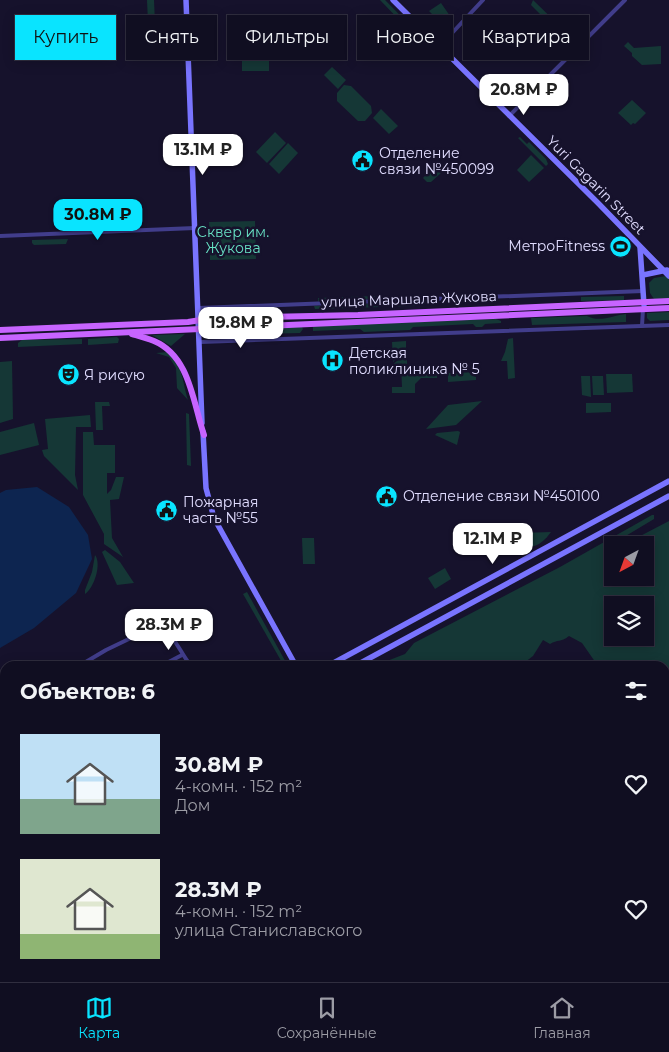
<!DOCTYPE html>
<html lang="ru">
<head>
<meta charset="utf-8">
<style>
  :root { --surface:#100e21; --page:#19172a; --text:#f1f3f6; --muted:#9c9ca5; --line:#302e3f; --accent:#09e4ff }
  body { margin:0; font-family:Montserrat,sans-serif; background:var(--page); color:var(--text); height:100vh; display:flex; flex-direction:column; font-size:19px; white-space:nowrap }
  * { box-sizing:border-box; margin:0 }
  p { font-size:16px; color:var(--muted) }
  .icon { flex:none; width:28px; height:28px; fill:none; stroke:currentColor; stroke-width:2; stroke-linecap:round; stroke-linejoin:round }
  .map { position:relative; flex:1; overflow:hidden }
  .panel { position:absolute; left:0px; top:661px; width:670px; height:321px; display:flex; flex-direction:column; background:var(--surface); border-radius:15px 15px 0 0; box-shadow:0 2px 12px #0003,0 0 0 1px var(--line) }
  .panel>* { flex:none }
  .guide { position:absolute; left:15px; top:15px; width:640px; height:45px; display:flex; gap:10px }
  .needle { width:32px; rotate:221deg }
  .controls { position:absolute; left:604px; top:536px; display:grid; gap:10px }
  .controls a { display:grid; place-items:center; width:50px; height:50px; border-radius:0px; background:var(--surface); box-shadow:0 2px 12px #0003,0 0 0 1px var(--line); font-size:25px }
  .price { position:absolute; translate:-50% -42px; padding:0 11px; border-radius:10px; background:#fff; color:#222; font-size:16px; line-height:32px; filter:drop-shadow(0 1px 2px #0008) }
  .price::after { content:''; position:absolute; left:50%; top:30px; width:15px; height:11px; margin-left:-8px; background:inherit; clip-path:polygon(0 0,100% 0,50% 100%) }
  .price.selected { background:var(--accent); color:#111 }
  ul { padding:0; list-style:none }
  li { display:flex; align-items:center; gap:15px; height:125px; padding:0 20px }
  li span { display:grid; place-items:center; flex:none; width:140px; height:100px; border-radius:0px; color:#555 }
  li>.icon { margin-inline-start:auto }
  span .icon { width:60px; height:60px; fill:#fffc; stroke-width:1 }
  li b { font-size:21px }
  h2 { display:flex; justify-content:space-between; align-items:center; height:60px; padding:0 20px; font-size:21px }
  .pill { padding:0 18px; border-radius:0px; background:var(--surface); box-shadow:0 2px 12px #0003,0 0 0 1px var(--line); font-size:18px; line-height:45px }
  .pill.selected { background:var(--accent); color:#111 }
  .menu { display:flex; justify-content:space-around; align-items:center; height:70px; border-top:1px solid var(--line); background:var(--surface); font-size:14px; color:var(--muted) }
  .menu a { display:grid; justify-items:center; gap:2px }
  .menu .selected { color:var(--accent) }
  .map>svg:first-child { display:block }
  .green { fill:#153736; fill-rule:evenodd }
  .water { fill:#0d2550 }
  .lines { fill:none; stroke-linecap:round; stroke-linejoin:round }
  .street { stroke:#413d8b; stroke-width:4 }
  .secondary { stroke:#7974ff; stroke-width:5.5 }
  .primary { stroke:#c764ff; stroke-width:6 }
  .labels { text-anchor:middle; dominant-baseline:central; stroke-width:5; stroke-linejoin:round; paint-order:stroke }
  .poi-label { font-size:14px; fill:#e1ddff; stroke:#16122c; text-anchor:start }
  .street-label { font-size:14px; fill:#e1ddff; stroke:#16122c }
  .park-label { font-size:14px; fill:#67e1c4; stroke:#16122c }
</style>
</head>
<body>
<div class="map">
<svg width="669" height="982" viewBox="0 0 669 982">
  <rect width="100%" height="100%" fill="#16122c"/>
  <g class="green">
    <polygon points="147,0 154,0 155,23 148,23"/>
    <polygon points="380,0 385,0 439,55 436,58"/>
    <polygon points="533,0 569,35 565,39 531,5"/>
    <polygon points="441,3 450,16 442,24 429,11"/>
    <polygon points="628,42 634,48 661,46 661,64 642,65 632,56 632,53 624,46"/>
    <rect x="242" y="59" width="27" height="12"/>
    <polygon points="332,67 346,80 338,89 324,75"/>
    <polygon points="344,85 351,86 371,106 372,113 365,121 358,121 337,101 337,93"/>
    <polygon points="632,100 646,113 635,124 633,123 631,125 618,113"/>
    <polygon points="381,109 398,126 389,134 373,118"/>
    <polygon points="275,132 286,143 267,163 256,152"/>
    <polygon points="520,137 527,144 529,142 546,159 548,164 546,166 518,138"/>
    <polygon points="288,143 298,153 279,174 269,164"/>
    <polygon points="531,155 544,168 529,182 517,170"/>
    <polygon points="434,166 440,168 441,173 431,182 427,182 423,178"/>
    <polygon points="255,221 256,259 210,260 209,222"/>
    <polygon points="68,239 66,244 34,245 32,243 32,240"/>
    <polygon points="666,276 669,278 669,298 654,299 650,293 649,283 654,278"/>
    <polygon points="375,296 375,299 318,301 318,298"/>
    <polygon points="624,296 624,300 581,301 581,297"/>
    <polygon points="416,302 416,306 315,309 314,306"/>
    <polygon points="669,312 669,320 650,321 647,318 647,313"/>
    <path d="M626 314V322L532 325 531 318 587 316C600 323 614 315 626 314Z"/>
    <polygon points="496,319 501,321 501,323 485,324 482,327 476,327 473,324 413,327 410,330 364,332 360,329 313,331 313,326"/>
    <polygon points="302,327 303,329 300,333 258,334 258,328"/>
    <polygon points="185,334 171,346 152,335"/>
    <polygon points="117,337 119,339 118,343 88,345 88,339"/>
    <polygon points="513,338 515,378 508,379 507,361 501,361 505,352 508,339"/>
    <polygon points="82,339 82,344 18,347 18,343 22,340"/>
    <polygon points="406,341 406,351 393,362 392,342"/>
    <path d="M168 352C184 369 182 381 188 400L177 388 176 368 169 357 156 353Z"/>
    <polygon points="407,353 407,374 437,374 437,378 421,378 415,384 415,393 392,393 392,387 402,387 401,365 392,365"/>
    <polygon points="12,361 13,419 0,423 0,362"/>
    <polygon points="468,372 476,377 476,380 448,382 448,373"/>
    <polygon points="632,374 633,392 607,393 606,374"/>
    <polygon points="581,376 590,376 591,397 582,395"/>
    <polygon points="592,376 603,376 604,395 593,395"/>
    <polygon points="482,401 456,425 426,429 448,405"/>
    <polygon points="95,402 109,402 110,406 102,406 103,430 96,430"/>
    <polygon points="586,403 611,403 611,412 586,413"/>
    <polygon points="186,413 189,414 191,466 187,465"/>
    <polygon points="90,415 91,427 76,427 75,475 78,490 44,456 42,450 48,449 45,419"/>
    <polygon points="34,423 39,445 0,455 0,432"/>
    <polygon points="458,431 460,432 457,445 435,435 437,433"/>
    <polygon points="83,432 93,432 94,445 115,445 115,473 107,473 107,494 111,490 116,477 124,477 119,499 110,500 112,538 123,557 104,544 104,534 83,495"/>
    <path d="M652 515H654V519L609 546 605 551 612 549V578H645V545H623L669 521V670L665 665 663 666H598L582 643 569 636C560 643 558 639 550 644L543 640 533 656 520 666H374L405 654 414 643 560 567ZM612 605H645V638H612Z"/>
    <path d="M551 532C546 539 539 546 530 547L523 539 520 533Z"/>
    <polygon points="302,538 314,538 315,564 303,564"/>
    <polygon points="105,550 120,562 134,583 117,585 102,552"/>
    <path d="M95 555C102 564 94 588 85 594V590L92 572Z"/>
    <polygon points="445,568 451,579 435,589 428,578"/>
    <polygon points="247,592 288,666 284,666 243,594"/>
    <polygon points="669,818 669,922 665,922 665,819"/>
  </g>
  <polygon class="water" points="37,487 69,507 88,535 92,559 76,593 34,628 0,648 0,493 6,490"/>
  <g class="lines">
    <g class="street">
      <polyline points="439,47 483,0"/>
      <polyline points="509,116 625,0"/>
      <polyline points="0,236 195,228"/>
      <polyline points="199,308 643,291"/>
      <polyline points="642,326 643,309"/>
      <polyline points="200,342 669,325"/>
      <path d="M79 666 106 650 160 624C174 635 180 652 191 666"/>
      <polyline points="161,666 182,655"/>
      <polyline points="1,711 5,709"/>
      <polyline points="0,744 5,746"/>
      <polyline points="0,764 5,761"/>
      <polyline points="0,833 5,830"/>
      <polyline points="541,978 543,982"/>
      <polyline points="142,982 149,978"/>
      <polyline points="222,982 229,978"/>
      <polyline points="331,982 339,978"/>
      <polyline points="406,982 414,978"/>
      <polyline points="438,982 439,978"/>
      <polyline points="488,982 488,978"/>
    </g>
    <g class="secondary">
      <polyline points="186,0 202,423"/>
      <polyline points="393,0 598,203 669,276"/>
      <polyline points="640,247 644,305"/>
      <polyline points="643,275 667,270"/>
      <polyline points="203,432 206,488 214,518 296,666"/>
      <polyline points="328,666 669,481"/>
      <polyline points="355,666 669,496"/>
      <polyline points="0,870 5,867"/>
      <polyline points="0,884 5,881"/>
    </g>
    <g class="primary">
      <polyline points="0,330 188,322 213,318 358,315 669,301"/>
      <path d="M132 334C139 336 147 338 154 341 190 356 193 403 204 435"/>
      <polyline points="0,338 669,308"/>
    </g>
  </g>
  <defs>
    <symbol id="civic-disc" viewBox="-11 -11 22 22"><circle r="9.5" fill="#09e4ff" stroke="#16122c"/><path d="M-.6-6.5H3V-4.5H.6V-3L4-1V1h2V6H-6V1h2V-1L-.6-3ZM-1.2 2.5V6h2.4V2.5Z" fill="#111"/></symbol>
    <symbol id="stadium-disc" viewBox="-11 -11 22 22"><circle r="9.5" fill="#09e4ff" stroke="#16122c"/><path d="M0-5a6.5 5 0 1 0 0 10a6.5 5 0 1 0 0-10ZM-3.5-1.8h7v3.6h-7Z" fill="#111"/></symbol>
    <symbol id="hospital-disc" viewBox="-11 -11 22 22"><circle r="9.5" fill="#09e4ff" stroke="#16122c"/><path d="M-5-5h3v3.5h4V-5h3V5h-3V1.5h-4V5h-3Z" fill="#111"/></symbol>
    <symbol id="theatre-disc" viewBox="-11 -11 22 22"><circle r="9.5" fill="#09e4ff" stroke="#16122c"/><path d="M-5-5.5Q0-4 5-5.5V0Q5 5 0 6Q-5 5-5 0ZM-3.3-2.5H-1v1.5H-3.3ZM1-2.5H3.3v1.5H1ZM-2.8 1Q0 5.5 2.8 1Z" fill="#111"/></symbol>
  </defs>
  <g fill-rule="evenodd">
    <use href="#civic-disc" x="350" y="148" width="25" height="25"/>
    <use href="#stadium-disc" x="608" y="234" width="25" height="25"/>
    <use href="#hospital-disc" x="320" y="348" width="25" height="25"/>
    <use href="#theatre-disc" x="56" y="362" width="25" height="25"/>
    <use href="#civic-disc" x="374" y="484" width="25" height="25"/>
    <use href="#civic-disc" x="154" y="498" width="25" height="25"/>
  </g>
  <g class="labels">
    <g class="poi-label">
      <text x="379" y="153">Отделение<tspan x="379" dy="16">связи №450099</tspan></text>
      <text x="605" y="246" text-anchor="end">МетроFitness</text>
      <text x="349" y="353">Детская<tspan x="349" dy="16">поликлиника № 5</tspan></text>
      <text x="84" y="375">Я рисую</text>
      <text x="403" y="496">Отделение связи №450100</text>
      <text x="183" y="502">Пожарная<tspan x="183" dy="16">часть №55</tspan></text>
    </g>
    <g class="street-label">
      <text transform="translate(596 185) rotate(45)">Yuri Gagarin Street</text>
      <text transform="translate(409 299) rotate(-2)">улица Маршала Жукова</text>
    </g>
    <g class="park-label">
      <text x="233" y="232">Сквер им.<tspan x="233" dy="16">Жукова</tspan></text>
    </g>
  </g>
</svg>
<div class="controls">
<a><svg class="needle" viewBox="-14 -14 28 28"><path d="M0-13l5 13h-10z" fill="#e53935"/><path d="M0 13l5-13h-10z" fill="#9c9ca5"/></svg></a>
<a><svg class="icon" aria-label="layers" viewBox="0 0 24 24"><path d="M12 4l9 5-9 5-9-5zM3 14l9 5 9-5"/></svg></a>
</div>
<b class="price" style="left:524px;top:116px">20.8M ₽</b>
<b class="price" style="left:203px;top:176px">13.1M ₽</b>
<b class="price selected" style="left:98px;top:241px">30.8M ₽</b>
<b class="price" style="left:241px;top:349px">19.8M ₽</b>
<b class="price" style="left:493px;top:565px">12.1M ₽</b>
<b class="price" style="left:169px;top:651px">28.3M ₽</b>
<div class="guide">
<a class="pill selected">Купить</a>
<a class="pill">Снять</a>
<a class="pill">Фильтры</a>
<a class="pill">Новое</a>
<a class="pill">Квартира</a>
</div>
<section class="panel">
<h2>Объектов: 6<svg class="icon" aria-label="filters" viewBox="0 0 24 24"><path d="M4 7h16M4 17h16"/><circle cx="9" cy="7" r="2"/><circle cx="15" cy="17" r="2"/></svg></h2>
<ul>
<li><span style="background:linear-gradient(#bfe0f5 65%,#7fa58c 0)"><svg class="icon" aria-label="home" viewBox="0 0 24 24"><path d="M3 11l9-7 9 7M6 9v11h12V9"/></svg></span><div><b>30.8M ₽</b><p>4-комн. · 152 m²</p><p>Дом</p></div><svg class="icon" aria-label="heart" viewBox="0 0 24 24"><path d="M12 20l-8-8c-3-5 5-10 8-4 3-6 11-1 8 4z"/></svg></li>
<li><span style="background:linear-gradient(#dfe7d0 75%,#8fb573 0)"><svg class="icon" aria-label="home" viewBox="0 0 24 24"><path d="M3 11l9-7 9 7M6 9v11h12V9"/></svg></span><div><b>28.3M ₽</b><p>4-комн. · 152 m²</p><p>улица Станиславского</p></div><svg class="icon" aria-label="heart" viewBox="0 0 24 24"><path d="M12 20l-8-8c-3-5 5-10 8-4 3-6 11-1 8 4z"/></svg></li>
</ul>
</section>
</div>
<nav class="menu">
<a class="selected"><svg class="icon" aria-label="map" viewBox="0 0 24 24"><path d="M3 6l6-2 6 2 6-2v14l-6 2-6-2-6 2zM9 4v14M15 6v14"/></svg>Карта</a>
<a><svg class="icon" aria-label="saved" viewBox="0 0 24 24"><path d="M7 4h10v16l-5-4-5 4z"/></svg>Сохранённые</a>
<a><svg class="icon" aria-label="home" viewBox="0 0 24 24"><path d="M3 11l9-7 9 7M6 9v11h12V9"/></svg>Главная</a>
</nav>
</body>
</html>
